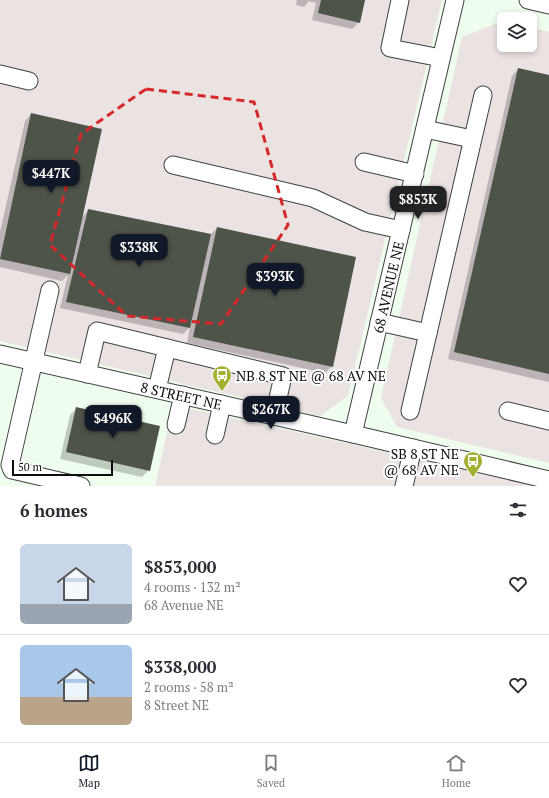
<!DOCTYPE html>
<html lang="en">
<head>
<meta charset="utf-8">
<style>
  :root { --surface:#fff; --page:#f2f2f3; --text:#2b2b33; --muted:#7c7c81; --line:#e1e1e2; --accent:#111827 }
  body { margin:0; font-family:"PT Serif",serif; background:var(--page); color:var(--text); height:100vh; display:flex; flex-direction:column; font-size:15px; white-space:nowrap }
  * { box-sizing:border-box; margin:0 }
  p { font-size:13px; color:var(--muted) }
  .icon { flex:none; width:22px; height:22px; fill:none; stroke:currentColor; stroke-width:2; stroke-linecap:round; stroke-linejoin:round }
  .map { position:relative; height:486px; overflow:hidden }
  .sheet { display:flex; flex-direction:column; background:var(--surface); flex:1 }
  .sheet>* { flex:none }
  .buttons { position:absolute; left:497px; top:12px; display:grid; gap:8px }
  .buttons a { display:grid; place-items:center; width:40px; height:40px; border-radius:6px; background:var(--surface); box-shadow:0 2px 6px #0003; font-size:20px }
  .scale { position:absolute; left:12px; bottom:10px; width:101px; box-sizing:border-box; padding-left:4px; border:2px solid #0d0d0d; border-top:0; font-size:11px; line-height:14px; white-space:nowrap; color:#0d0d0d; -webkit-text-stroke:3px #fff; paint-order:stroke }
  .price { position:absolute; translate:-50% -34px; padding:0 9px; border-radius:8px; background:var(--accent); color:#fff; font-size:13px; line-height:26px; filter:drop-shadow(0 1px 2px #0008) }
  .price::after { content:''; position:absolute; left:50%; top:24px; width:12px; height:9px; margin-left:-6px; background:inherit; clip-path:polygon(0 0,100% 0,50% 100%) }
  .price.on { background:#222; color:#fff }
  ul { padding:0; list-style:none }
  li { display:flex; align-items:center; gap:12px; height:100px; padding:0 20px }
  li+li { border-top:1px solid var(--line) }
  li span { display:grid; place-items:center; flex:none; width:112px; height:80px; border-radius:6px; color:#555 }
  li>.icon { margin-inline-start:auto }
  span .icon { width:48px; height:48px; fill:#fffc; stroke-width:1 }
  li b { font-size:17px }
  h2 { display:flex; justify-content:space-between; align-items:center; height:48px; padding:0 20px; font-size:17px }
  .tabs { display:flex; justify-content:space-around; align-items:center; height:56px; border-top:1px solid var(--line); background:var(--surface); font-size:11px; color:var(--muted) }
  .tabs a { display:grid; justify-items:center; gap:2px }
  .tabs .on { color:var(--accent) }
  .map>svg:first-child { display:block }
  .industrial { fill:#ebe2e2 }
  .shadow { fill:#0003 }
  .building { fill:#4f544a }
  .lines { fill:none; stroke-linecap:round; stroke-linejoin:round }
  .minor-casing { stroke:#404040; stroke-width:19 }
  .minor { stroke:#fff; stroke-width:17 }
  .marked { fill:none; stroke:#d62828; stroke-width:3; stroke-dasharray:8 5; stroke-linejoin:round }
  .labels { text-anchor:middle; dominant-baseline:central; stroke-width:4; stroke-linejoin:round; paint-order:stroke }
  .street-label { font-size:14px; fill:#0d0d0d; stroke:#fff }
  .poi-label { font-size:14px; fill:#0d0d0d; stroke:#fff; text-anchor:start }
</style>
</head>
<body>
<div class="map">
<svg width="549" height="486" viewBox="0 0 549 486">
  <rect width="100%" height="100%" fill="#effdee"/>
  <g class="industrial">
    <polygon points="0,0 442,0 348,396 320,416 0,341"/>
    <polygon points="503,21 504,45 530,45 530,27 549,32 549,463 397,427 381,398 462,37"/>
    <polygon points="173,405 541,486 155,486"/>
  </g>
  <g class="shadow">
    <polygon points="297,0 364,0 359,22 352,29 312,20 316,3 309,1 304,7 296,5"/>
    <polygon points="518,69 549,76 549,382 448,359 512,76"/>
    <polygon points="31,114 82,217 88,211 210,235 217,228 332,366 325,373 187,343 190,327 183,334 60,308 68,275 62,281 0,267 0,232 25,121"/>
    <polygon points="76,409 149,470 142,477 60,459 70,415"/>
  </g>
  <g class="building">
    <polygon points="321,0 365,0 360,23 318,13"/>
    <polygon points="518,68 549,75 549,374 454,352"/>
    <polygon points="31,113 102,129 70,274 0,259"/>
    <polygon points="88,209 211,234 190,328 66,302"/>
    <polygon points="217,227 356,257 333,367 193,337"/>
    <polygon points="76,407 160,426 150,471 66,452"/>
  </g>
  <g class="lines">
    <defs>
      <g id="minor">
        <polyline points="400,0 390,48 441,58"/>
        <polyline points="528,0 549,5"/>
        <polyline points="0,74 29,81"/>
        <polyline points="425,129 472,139"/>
        <polyline points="364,162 415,174"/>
        <polyline points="173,165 313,198 365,222 401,230"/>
        <polyline points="50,290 10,465 12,470 81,486"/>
        <polyline points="379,322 428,333"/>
        <path id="s1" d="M0 354 353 434 549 480"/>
        <polyline points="87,374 97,331 283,376 274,416"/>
        <polyline points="157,389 167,348"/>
        <polyline points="410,411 483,95"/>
        <polyline points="508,411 549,421"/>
        <polyline points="176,425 183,395"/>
        <path id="s2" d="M353 434 455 0"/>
        <polyline points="215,435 222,404"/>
        <polyline points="404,486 413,448"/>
      </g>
    </defs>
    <use href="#minor" class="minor-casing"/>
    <use href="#minor" class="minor"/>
  </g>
  <path class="marked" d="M146 89 254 102 288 225 221 324 127 316 50 245 81 134Z"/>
  <defs>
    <symbol id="bus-pin" viewBox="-11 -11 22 30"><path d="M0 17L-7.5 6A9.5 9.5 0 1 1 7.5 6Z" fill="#a4b032" stroke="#fff"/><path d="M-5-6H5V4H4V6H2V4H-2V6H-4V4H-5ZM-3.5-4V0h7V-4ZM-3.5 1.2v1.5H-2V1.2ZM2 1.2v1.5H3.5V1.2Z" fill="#fff"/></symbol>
  </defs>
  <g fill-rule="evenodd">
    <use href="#bus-pin" x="211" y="364" width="22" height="30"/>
    <use href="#bus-pin" x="462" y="450" width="22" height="30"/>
  </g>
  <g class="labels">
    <g class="street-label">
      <text stroke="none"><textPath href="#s2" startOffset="151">68 AVENUE NE</textPath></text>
      <text stroke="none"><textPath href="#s1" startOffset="186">8 STREET NE</textPath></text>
    </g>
    <g class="poi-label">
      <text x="236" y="375">NB 8 ST NE @ 68 AV NE</text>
      <text x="459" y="453" text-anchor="end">SB 8 ST NE<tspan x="459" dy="16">@ 68 AV NE</tspan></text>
    </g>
  </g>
</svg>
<div class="buttons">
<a><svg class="icon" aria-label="layers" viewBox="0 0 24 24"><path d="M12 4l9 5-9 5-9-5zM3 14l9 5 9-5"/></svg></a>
</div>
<div class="scale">50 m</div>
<b class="price" style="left:51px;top:194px">$447K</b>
<b class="price on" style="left:418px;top:220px">$853K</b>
<b class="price" style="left:139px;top:268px">$338K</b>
<b class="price" style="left:275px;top:297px">$393K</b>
<b class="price" style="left:271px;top:430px">$267K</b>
<b class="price" style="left:113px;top:439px">$496K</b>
</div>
<section class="sheet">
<h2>6 homes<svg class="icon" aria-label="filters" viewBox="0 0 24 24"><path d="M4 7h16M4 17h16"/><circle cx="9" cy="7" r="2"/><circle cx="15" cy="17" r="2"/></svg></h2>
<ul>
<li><span style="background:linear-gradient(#c9d6e8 75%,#9aa5b1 0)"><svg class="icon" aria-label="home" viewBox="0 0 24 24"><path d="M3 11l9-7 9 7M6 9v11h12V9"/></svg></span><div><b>$853,000</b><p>4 rooms · 132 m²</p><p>68 Avenue NE</p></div><svg class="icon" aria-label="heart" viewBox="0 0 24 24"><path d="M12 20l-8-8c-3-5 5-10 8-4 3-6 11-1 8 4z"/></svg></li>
<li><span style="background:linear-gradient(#a9c7e8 65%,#b9a48a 0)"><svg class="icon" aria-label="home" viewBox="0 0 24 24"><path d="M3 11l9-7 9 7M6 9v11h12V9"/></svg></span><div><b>$338,000</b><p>2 rooms · 58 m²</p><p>8 Street NE</p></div><svg class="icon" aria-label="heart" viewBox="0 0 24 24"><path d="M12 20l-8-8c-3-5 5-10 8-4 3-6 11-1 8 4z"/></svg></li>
</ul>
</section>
<nav class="tabs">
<a class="on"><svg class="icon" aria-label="map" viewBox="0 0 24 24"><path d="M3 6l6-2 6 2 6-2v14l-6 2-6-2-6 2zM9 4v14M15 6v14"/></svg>Map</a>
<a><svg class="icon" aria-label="saved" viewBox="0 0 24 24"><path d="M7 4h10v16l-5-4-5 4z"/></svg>Saved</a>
<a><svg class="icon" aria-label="home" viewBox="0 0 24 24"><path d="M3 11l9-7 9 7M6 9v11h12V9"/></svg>Home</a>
</nav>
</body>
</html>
